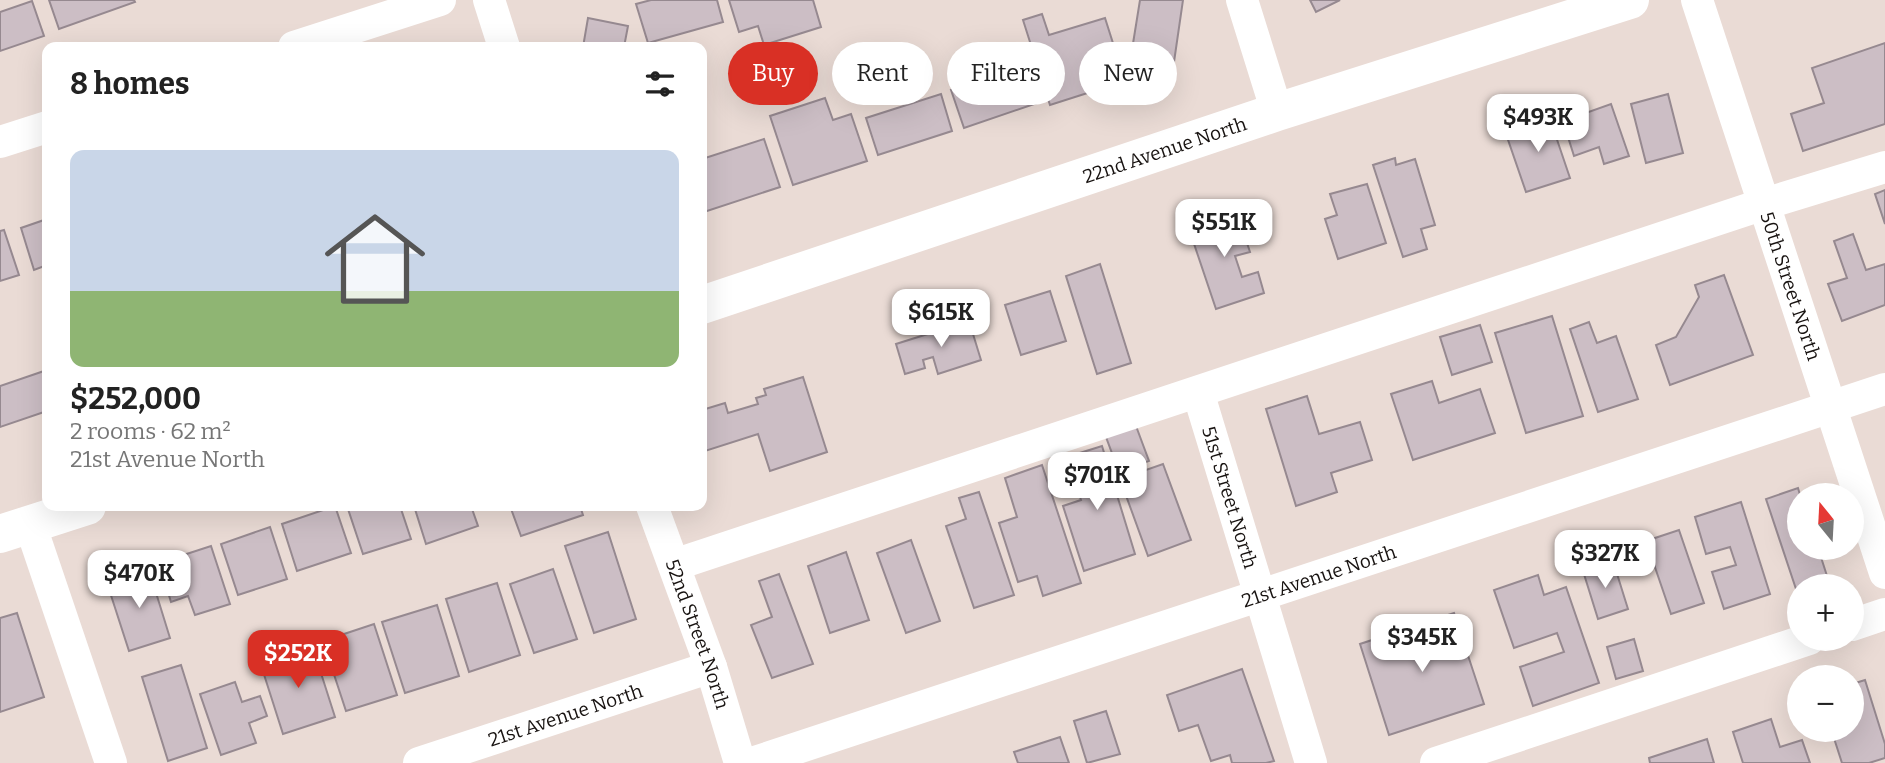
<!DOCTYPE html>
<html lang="en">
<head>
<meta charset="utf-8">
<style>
  :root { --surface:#fff; --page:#f2f2f2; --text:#222; --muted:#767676; --accent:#d93025 }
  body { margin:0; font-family:Bitter,serif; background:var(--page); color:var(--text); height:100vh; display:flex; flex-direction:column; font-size:26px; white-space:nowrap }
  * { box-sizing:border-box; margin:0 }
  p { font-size:23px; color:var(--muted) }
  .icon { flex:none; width:38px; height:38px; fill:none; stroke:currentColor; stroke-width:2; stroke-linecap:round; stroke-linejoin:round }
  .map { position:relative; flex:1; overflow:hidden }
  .details { position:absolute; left:42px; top:42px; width:665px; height:469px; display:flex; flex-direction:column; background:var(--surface); border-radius:14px; box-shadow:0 7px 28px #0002 }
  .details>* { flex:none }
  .top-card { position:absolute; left:728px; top:42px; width:665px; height:63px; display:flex; gap:14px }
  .needle { width:46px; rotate:342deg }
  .tools { position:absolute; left:1787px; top:483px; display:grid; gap:14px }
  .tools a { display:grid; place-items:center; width:77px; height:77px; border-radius:50%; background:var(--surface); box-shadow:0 7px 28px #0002; font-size:35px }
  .price { position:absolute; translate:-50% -60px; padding:0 16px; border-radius:14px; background:#fff; color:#222; font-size:23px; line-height:46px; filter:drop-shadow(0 2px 4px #0008) }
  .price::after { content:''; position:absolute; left:50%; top:42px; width:21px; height:16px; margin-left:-10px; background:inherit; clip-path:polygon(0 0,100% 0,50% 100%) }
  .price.current { background:var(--accent); color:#fff }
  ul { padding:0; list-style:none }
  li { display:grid; align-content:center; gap:14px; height:371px; padding:0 28px }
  li span { display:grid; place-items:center; height:217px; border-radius:14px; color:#555 }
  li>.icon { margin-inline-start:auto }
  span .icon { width:126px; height:126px; fill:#fffc; stroke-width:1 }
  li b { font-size:30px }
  h2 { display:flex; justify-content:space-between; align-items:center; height:84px; padding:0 28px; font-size:30px }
  .pill { padding:0 24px; border-radius:32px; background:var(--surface); box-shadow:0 7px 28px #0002; font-size:24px; line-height:63px }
  .pill.current { background:var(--accent); color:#fff }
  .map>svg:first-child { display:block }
  .building { fill:#ccbec5; stroke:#968990; stroke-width:2 }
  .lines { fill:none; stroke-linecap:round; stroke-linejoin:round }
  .minor { stroke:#fff; stroke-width:32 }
  .major { stroke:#fff; stroke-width:38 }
  .labels { text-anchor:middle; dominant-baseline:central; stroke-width:5; stroke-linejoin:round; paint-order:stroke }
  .street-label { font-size:19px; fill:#171210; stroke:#fff }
</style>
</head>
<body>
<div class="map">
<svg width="1885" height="763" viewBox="0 0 1885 763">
  <rect width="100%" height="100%" fill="#eadbd5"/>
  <g class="building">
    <polygon points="49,0 134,0 135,2 59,29"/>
    <polygon points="651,0 717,0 723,22 648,43 636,4"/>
    <polygon points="729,0 813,0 821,27 764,45 758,26 739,32"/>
    <polygon points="1140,0 1183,0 1174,62 1131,56"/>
    <polygon points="1310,0 1340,0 1316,12"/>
    <polygon points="32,1 44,36 0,51 0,12"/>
    <polygon points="1042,14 1049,35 1105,18 1125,81 1050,105 1023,20"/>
    <polygon points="588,18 628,26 624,47 583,47"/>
    <polygon points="1885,43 1885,124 1803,151 1791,114 1824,103 1812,68"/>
    <polygon points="1025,65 1037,103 964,128 951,90"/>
    <polygon points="941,94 952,131 878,155 866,118"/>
    <polygon points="1668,94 1683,153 1646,163 1631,104"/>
    <polygon points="825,98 833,120 851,114 867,161 793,185 770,116"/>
    <polygon points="1611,104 1629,156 1604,164 1599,147 1574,156 1563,121"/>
    <polygon points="1549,116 1570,178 1526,192 1505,131"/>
    <polygon points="764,139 780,187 704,212 702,205 702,159"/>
    <polygon points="1395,158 1396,165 1415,159 1435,225 1421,229 1427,249 1403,257 1373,165"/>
    <polygon points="1367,184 1386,243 1338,259 1325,219 1337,215 1330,194"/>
    <polygon points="1885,190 1885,224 1875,194"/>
    <polygon points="1236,210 1250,252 1235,256 1242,277 1258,272 1264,293 1216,309 1188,226"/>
    <polygon points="47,219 47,265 34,270 21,228"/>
    <polygon points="4,230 19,275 0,281 0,231"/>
    <polygon points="1853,234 1866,270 1885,264 1885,305 1842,321 1828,284 1847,278 1834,241"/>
    <polygon points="1100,264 1131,363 1097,374 1066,276"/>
    <polygon points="1724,275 1753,355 1670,385 1656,345 1676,337 1699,297 1695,285"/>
    <polygon points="1050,291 1066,341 1021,355 1005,305"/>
    <polygon points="1552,316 1583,416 1526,433 1495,333"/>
    <polygon points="969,321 981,360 938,374 933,357 923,360 925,368 905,374 896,344"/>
    <polygon points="1589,322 1597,343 1616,336 1638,399 1598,412 1570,329"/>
    <polygon points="1480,325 1492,362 1452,375 1440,337"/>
    <polygon points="47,370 47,411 0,427 0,386"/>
    <polygon points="803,377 827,452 770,471 758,434 702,452 702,410 725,403 728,413 758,404 756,398 766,395 764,389"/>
    <polygon points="1432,381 1439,403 1480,389 1495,433 1413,460 1391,394"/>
    <polygon points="1307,396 1319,434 1360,422 1372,460 1331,473 1337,492 1296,506 1266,409"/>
    <polygon points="1136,426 1149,461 1119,472 1106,437"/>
    <polygon points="1102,446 1135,554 1084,571 1063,506 1081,500 1067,457"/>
    <polygon points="1163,464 1191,540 1148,556 1120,479"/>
    <polygon points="1042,465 1081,583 1043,596 1037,576 1018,582 999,523 1017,517 1005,478"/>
    <polygon points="1798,488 1800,495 1799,495 1799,548 1818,548 1828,579 1806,586 1799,586 1799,588 1796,589 1766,499"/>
    <polygon points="979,492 1014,595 974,608 946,526 966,519 959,498"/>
    <polygon points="1741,502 1770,594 1724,609 1712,572 1736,565 1730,547 1706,554 1695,517"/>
    <polygon points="335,506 351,553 297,571 282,524"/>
    <polygon points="347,506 400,506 411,539 363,554"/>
    <polygon points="414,506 471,506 478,526 426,544"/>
    <polygon points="510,506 580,506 583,515 521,536"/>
    <polygon points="270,527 287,579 238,595 221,544"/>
    <polygon points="1679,530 1704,603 1671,614 1646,541"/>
    <polygon points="608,532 636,619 594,633 565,546"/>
    <polygon points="911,540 940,621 906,633 877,553"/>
    <polygon points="211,546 230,604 195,615 188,596 171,602 159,563"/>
    <polygon points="846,552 869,620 830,633 808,566"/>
    <polygon points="1613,561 1628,609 1598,619 1583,571"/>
    <polygon points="553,569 577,639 534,653 510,584"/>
    <polygon points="149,570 170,638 129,651 107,583"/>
    <polygon points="779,574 813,664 772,678 751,625 772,617 759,581"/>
    <polygon points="1538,575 1544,595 1566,587 1599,683 1533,706 1520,667 1564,652 1557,633 1514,648 1494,590"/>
    <polygon points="497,583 520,655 469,672 446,599"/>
    <polygon points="437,605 459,676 405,693 382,622"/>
    <polygon points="17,613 44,697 0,712 0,618"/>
    <polygon points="1454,613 1484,704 1389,735 1360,644"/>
    <polygon points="374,624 397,695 346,711 323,641"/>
    <polygon points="1634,639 1643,671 1616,679 1607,647"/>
    <polygon points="312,645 335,717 283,734 260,662"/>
    <polygon points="181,665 207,748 168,761 142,677"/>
    <polygon points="1242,669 1274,761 1266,763 1232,763 1230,755 1211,761 1198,725 1179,731 1167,695"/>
    <polygon points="1865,680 1885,744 1885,758 1869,763 1842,763 1832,732 1840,730 1852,730 1852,726 1854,725 1852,716 1852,684"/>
    <polygon points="235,682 242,702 260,696 267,716 249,723 256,743 221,755 200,694"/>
    <polygon points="1106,711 1120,754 1087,763 1074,721"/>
    <polygon points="1771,719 1780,747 1802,740 1810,763 1743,763 1733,732"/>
    <polygon points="1060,737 1069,763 1018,763 1014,752"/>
    <polygon points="1707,739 1714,763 1650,763 1649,758"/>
  </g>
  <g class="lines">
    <g class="minor">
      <polyline points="489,0 504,47"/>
      <polyline points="1242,0 1277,112"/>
      <path id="s1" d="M1697 0 1885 573"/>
      <polyline points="294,47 440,0"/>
      <polyline points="0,142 47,127"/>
      <path id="s2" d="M1198 392 1311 763"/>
      <path id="s3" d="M652 506 711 667 740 763"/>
      <polyline points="30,524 111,763"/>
      <polyline points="674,565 1764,204 1885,167"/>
      <polyline points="1852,625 1885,614"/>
      <path id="s4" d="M419 763 711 667"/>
      <path id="s5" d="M752 763 1885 389"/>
      <polyline points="1436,763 1809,639"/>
    </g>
    <g class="major">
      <path id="s6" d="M702 305 1277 112 1630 0"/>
      <polyline points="0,534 87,506"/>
    </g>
  </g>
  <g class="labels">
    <g class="street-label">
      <text stroke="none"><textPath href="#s6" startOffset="488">22nd Avenue North</textPath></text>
      <text stroke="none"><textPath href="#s1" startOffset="301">50th Street North</textPath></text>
      <text stroke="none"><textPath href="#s2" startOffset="110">51st Street North</textPath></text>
      <text stroke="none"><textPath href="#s5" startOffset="597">21st Avenue North</textPath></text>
      <text stroke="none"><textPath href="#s3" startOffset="136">52nd Street North</textPath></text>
      <text stroke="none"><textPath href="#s4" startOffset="154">21st Avenue North</textPath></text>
    </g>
  </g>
</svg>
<div class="tools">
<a><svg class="needle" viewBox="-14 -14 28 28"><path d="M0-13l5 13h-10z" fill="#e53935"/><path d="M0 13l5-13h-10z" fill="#767676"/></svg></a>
<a>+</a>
<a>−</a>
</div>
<b class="price" style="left:1538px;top:154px">$493K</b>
<b class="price" style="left:1224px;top:259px">$551K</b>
<b class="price" style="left:941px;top:349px">$615K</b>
<b class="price" style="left:1097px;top:512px">$701K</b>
<b class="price" style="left:1605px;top:590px">$327K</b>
<b class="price" style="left:139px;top:610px">$470K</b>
<b class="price" style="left:1422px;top:674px">$345K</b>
<b class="price current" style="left:298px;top:690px">$252K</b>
<div class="top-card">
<a class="pill current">Buy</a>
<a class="pill">Rent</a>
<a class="pill">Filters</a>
<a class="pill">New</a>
</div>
<section class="details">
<h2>8 homes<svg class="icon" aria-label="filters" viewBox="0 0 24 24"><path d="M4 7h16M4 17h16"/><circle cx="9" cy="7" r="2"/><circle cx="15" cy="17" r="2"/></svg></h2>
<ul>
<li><span style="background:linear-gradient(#c9d6e8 65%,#8fb573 0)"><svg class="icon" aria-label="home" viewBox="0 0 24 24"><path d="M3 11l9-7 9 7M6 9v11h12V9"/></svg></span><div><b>$252,000</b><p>2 rooms · 62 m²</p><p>21st Avenue North</p></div></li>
</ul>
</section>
</div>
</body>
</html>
